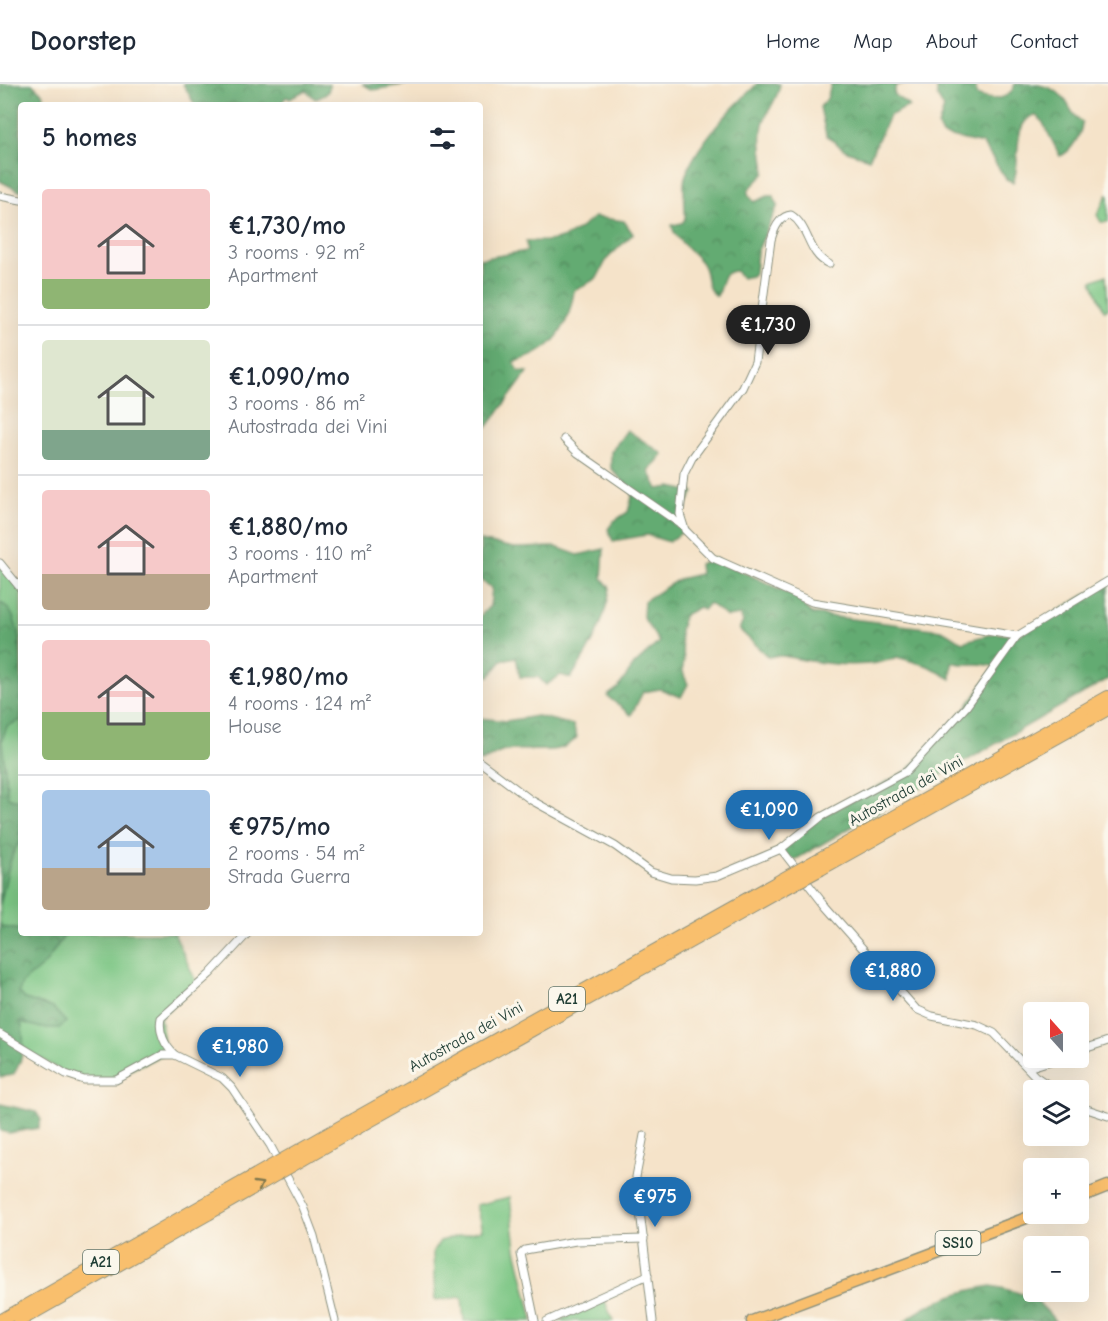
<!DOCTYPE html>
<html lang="en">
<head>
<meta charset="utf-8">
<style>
  :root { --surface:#fff; --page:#f6f6f7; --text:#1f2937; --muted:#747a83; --line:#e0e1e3; --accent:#1f6fb2 }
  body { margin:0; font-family:"Comic Neue",sans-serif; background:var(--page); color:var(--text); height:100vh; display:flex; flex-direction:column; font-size:22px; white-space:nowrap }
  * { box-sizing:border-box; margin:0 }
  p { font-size:20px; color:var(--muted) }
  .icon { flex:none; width:33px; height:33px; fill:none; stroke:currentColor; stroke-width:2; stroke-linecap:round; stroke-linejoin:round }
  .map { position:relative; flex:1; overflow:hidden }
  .panel { position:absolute; left:18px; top:18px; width:465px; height:834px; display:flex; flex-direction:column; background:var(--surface); border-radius:6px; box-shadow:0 6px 24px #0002 }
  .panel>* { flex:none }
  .needle { width:39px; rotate:339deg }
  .controls { position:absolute; left:1023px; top:918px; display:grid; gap:12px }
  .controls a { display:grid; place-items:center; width:66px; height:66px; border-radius:6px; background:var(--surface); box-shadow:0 6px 24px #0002; font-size:30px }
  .price { position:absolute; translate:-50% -51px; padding:0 14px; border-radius:21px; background:var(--accent); color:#fff; font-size:20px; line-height:39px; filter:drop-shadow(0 2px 3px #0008) }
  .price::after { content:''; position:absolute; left:50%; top:36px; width:18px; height:14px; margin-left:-9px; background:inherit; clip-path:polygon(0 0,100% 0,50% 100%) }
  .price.current { background:#222; color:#fff }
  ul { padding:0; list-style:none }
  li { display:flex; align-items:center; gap:18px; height:150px; padding:0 24px }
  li+li { border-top:2px solid var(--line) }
  li span { display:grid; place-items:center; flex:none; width:168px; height:120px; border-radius:6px; color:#555 }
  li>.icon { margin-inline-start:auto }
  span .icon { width:72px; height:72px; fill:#fffc; stroke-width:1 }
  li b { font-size:26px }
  h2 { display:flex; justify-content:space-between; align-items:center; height:72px; padding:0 24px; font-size:26px }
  header { display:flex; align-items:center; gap:36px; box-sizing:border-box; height:84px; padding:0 30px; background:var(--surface); border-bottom:2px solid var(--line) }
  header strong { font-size:28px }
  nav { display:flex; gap:33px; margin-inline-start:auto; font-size:21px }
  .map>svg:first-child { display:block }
  .green { fill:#7bc684; stroke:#4d825c; stroke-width:1.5 }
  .forest { fill:url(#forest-crowns); stroke:#427453; stroke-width:1.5 }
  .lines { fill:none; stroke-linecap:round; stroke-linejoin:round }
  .street-casing { stroke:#8a907e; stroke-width:9 }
  .primary-casing { stroke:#8a907e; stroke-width:13 }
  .highway-casing { stroke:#8a907e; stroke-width:14 }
  .street { stroke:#fff; stroke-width:7 }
  .primary { stroke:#f9bf6d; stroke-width:10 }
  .highway { stroke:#f9bf6d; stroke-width:12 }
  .highway-bridge-casing { stroke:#8a907e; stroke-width:14; stroke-linecap:butt }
  .highway-bridge { stroke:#f9bf6d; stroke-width:12 }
  .oneway { stroke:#81784e }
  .labels { text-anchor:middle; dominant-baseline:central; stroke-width:6; stroke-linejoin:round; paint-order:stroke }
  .shield { fill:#fbf7ec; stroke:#61756b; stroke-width:1.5 }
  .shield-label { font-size:15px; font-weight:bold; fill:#1f3d34 }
  .street-label { font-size:16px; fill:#1f3d34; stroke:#fbf7ec }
</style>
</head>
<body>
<header>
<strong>Doorstep</strong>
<nav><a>Home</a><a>Map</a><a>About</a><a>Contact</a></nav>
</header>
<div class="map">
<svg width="1108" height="1237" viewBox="0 0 1108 1237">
  <defs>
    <pattern id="forest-crowns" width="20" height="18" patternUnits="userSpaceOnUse" patternTransform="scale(1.5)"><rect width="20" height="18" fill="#64ab72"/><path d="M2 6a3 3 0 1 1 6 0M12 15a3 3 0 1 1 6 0" fill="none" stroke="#528c5e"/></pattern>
  </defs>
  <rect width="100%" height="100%" fill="#fbf7ec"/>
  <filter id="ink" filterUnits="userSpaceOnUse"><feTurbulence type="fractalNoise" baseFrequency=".0167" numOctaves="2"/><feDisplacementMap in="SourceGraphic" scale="12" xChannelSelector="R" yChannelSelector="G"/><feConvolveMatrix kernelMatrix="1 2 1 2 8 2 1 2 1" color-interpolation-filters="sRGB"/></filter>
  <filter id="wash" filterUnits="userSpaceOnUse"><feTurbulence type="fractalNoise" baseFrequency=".008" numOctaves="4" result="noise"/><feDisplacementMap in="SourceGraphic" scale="24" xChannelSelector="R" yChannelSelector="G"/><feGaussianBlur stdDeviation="1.35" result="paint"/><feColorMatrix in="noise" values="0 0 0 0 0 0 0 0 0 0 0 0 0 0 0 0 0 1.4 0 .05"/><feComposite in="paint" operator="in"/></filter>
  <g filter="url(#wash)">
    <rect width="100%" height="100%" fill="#f5e3c9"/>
    <g class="green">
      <polygon points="1108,109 1108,138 1101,138 1097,131"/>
      <polygon points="1106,191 1108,225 1104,226 1092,197"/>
      <polygon points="0,479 21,505 21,849 174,849 197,900 160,933 165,965 162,971 107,997 66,990 0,950"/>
      <polygon points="510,1113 516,1165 533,1237 464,1237 462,1213 435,1216 433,1168 440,1157 482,1146 476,1121"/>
      <polygon points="604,1215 613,1237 558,1237"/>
    </g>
    <g class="forest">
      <polygon points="0,0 32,0 43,10 47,21 21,21 21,108 0,97"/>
      <path d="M183 0H329C330 10 324 12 315 15L306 6 290 14 286 13 280 21H195Z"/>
      <polygon points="362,0 407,0 374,6"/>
      <path d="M757 0H780C778 16 767 26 763 40 759 57 764 73 765 89L749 105 748 110 754 118 768 112H773L778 121 757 168 755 188 751 192 742 194 736 187C720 187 722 201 717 212 703 205 710 189 701 178 693 168 673 154 672 141L682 139 685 135C686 122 682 105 685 93 696 60 732 24 757 0Z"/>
      <polygon points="831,0 906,0 896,1 894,10 909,22 889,32 869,75 845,66 826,51 820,23 827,15"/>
      <path d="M937 0H975L976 11C991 17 1010 17 1015 0 1036 0 1056 0 1067 19 1072 28 1074 32 1082 38 1082 50 1071 68 1060 72L1042 37 1035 31C1010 38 1022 82 1013 98L1006 95 983 60 942 51 938 43 944 24 937 12Z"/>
      <path d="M594 133 624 137 633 150 607 175 597 194 574 207C568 246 553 268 514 278L519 287 528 288 488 342 480 344V175L527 167 526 157C558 159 570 154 594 133Z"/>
      <polygon points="627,346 663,370 649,387 658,405 671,403 694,408 679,433 685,446 669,458 647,451 613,457 608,445 614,437 628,428 633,409 611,384 611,368"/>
      <path d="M480 457 514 464 556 463 578 471 604 465 602 494 610 504C605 539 590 565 571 594L561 591 546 601 538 593H520L516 573 502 576 490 592 480 591V532L490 522 492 504 480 496Z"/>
      <path d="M713 474 795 512 811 530 942 546 962 558 995 549 1017 552 1108 497V595L791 778 781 765 821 733 907 687 966 624 995 583C979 577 968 583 952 578L951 595 928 582 897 573C870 585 833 581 804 576 791 574 782 570 768 573L739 545 743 538 740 531 727 533 709 519 703 526 699 523 684 531C678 551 679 548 683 568 686 584 678 581 688 600L681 613 660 605 643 608 631 631 607 612 618 604 634 581 659 558 643 533 644 517 679 495 700 490 699 480Z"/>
      <path d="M0 519C27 526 21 613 21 636L7 642 2 656 8 713 21 718V758C10 763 4 808 0 821Z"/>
      <path d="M537 632 573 641 577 653C560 675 528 662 506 667 497 668 488 676 480 678V634L506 637Z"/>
      <path d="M0 839 2 843 21 846V849H66L45 880 22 899 19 908 25 915 53 924 66 938 59 944H41L21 938C25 957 25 974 13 991L0 993Z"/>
      <polygon points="0,1020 36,1028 41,1036 38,1044 9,1049 0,1047"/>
      <path d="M991 1202C1021 1208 1036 1211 1055 1237H905C931 1217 958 1207 991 1202Z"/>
    </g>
  </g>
  <g filter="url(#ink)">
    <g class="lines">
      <defs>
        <g id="street">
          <polyline points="0,112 21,116"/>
          <path d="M829 180C807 170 810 143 791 131 779 132 774 145 771 156L755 278 743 304 692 374 684 390 680 430 685 446 713 474 812 518 1017 552"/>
          <polyline points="564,355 578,369 683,442"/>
          <polyline points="0,479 21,505"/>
          <polyline points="480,678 531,716 615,762 651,788 671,794 695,795 717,792 781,765 821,733 907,687 966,623 1017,552 1108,497"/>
          <polyline points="781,765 826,823 916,925 932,932 977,941 994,949 1035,992 1056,1006"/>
          <polyline points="0,950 66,990 84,996 116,996 162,971 175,971 222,994 232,1004 270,1061 303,1123 314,1152 335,1237"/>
          <polyline points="1078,967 1108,957"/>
          <path d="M175 971C165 962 158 948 161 934L210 890 248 849"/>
          <polyline points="1028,984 1060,974"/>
          <polyline points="1078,1022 1108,1032"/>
          <polyline points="644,1051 636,1093 653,1237"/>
          <polyline points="535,1237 521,1170 525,1166 576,1157 644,1155"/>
          <polyline points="547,1237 648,1191"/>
        </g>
        <g id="primary">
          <polyline points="1078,1114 1108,1102"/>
          <polyline points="752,1237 1037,1130"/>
        </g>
        <g id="highway">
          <polyline points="815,777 1108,613"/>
          <polyline points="821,785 1108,625"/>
          <polyline points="354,1035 781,796"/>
          <polyline points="359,1043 784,805"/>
          <polyline points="0,1237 203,1121"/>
          <polyline points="19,1237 208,1130"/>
        </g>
      </defs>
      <use href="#street" class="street-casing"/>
      <use href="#primary" class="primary-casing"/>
      <use href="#highway" class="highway-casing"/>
      <use href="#street" class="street"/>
      <use href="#primary" class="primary"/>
      <use href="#highway" class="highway"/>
      <defs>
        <g id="highway-bridge">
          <polyline points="781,796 815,777"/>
          <polyline points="784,805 821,785"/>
          <polyline points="203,1121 354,1035"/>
          <polyline points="208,1130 359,1043"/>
        </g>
      </defs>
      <use href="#highway-bridge" class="highway-bridge-casing"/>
      <use href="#highway-bridge" class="highway-bridge"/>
    </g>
    <defs><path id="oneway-chevron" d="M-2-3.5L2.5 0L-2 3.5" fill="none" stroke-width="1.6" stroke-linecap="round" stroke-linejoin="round" transform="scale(1.5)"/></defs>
    <use class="oneway" href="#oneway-chevron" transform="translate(259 1101) rotate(-30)"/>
  </g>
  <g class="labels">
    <g class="shield">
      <rect x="549" y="903" width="36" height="24" rx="4.5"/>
      <rect x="935.5" y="1147" width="45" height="24" rx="4.5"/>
      <rect x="83" y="1166" width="36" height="24" rx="4.5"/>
    </g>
    <g class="shield-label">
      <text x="567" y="915">A21</text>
      <text x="958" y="1159">SS10</text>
      <text x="101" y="1178">A21</text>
    </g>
    <g class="street-label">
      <text transform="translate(906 707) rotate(-29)">Autostrada dei Vini</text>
      <text transform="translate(466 953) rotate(-29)">Autostrada dei Vini</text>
    </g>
  </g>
</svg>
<div class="controls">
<a><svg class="needle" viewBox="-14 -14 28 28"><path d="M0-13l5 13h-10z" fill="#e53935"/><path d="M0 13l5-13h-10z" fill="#747a83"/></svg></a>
<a><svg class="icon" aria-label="layers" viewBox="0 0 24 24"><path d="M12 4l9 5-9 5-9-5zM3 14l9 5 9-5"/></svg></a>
<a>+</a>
<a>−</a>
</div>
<b class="price current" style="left:768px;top:272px">€1,730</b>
<b class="price" style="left:769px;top:757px">€1,090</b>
<b class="price" style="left:893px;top:918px">€1,880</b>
<b class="price" style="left:240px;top:994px">€1,980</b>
<b class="price" style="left:655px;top:1144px">€975</b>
<section class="panel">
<h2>5 homes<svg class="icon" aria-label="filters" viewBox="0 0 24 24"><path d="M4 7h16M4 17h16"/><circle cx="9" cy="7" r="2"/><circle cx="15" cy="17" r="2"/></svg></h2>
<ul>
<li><span style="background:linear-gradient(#f6c9c9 75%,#8fb573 0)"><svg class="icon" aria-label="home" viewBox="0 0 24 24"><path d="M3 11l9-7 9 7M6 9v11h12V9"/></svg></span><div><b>€1,730/mo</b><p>3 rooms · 92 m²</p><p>Apartment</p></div></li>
<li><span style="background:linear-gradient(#dfe7d0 75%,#7fa58c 0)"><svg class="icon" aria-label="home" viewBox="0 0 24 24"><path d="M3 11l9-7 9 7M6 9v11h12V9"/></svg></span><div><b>€1,090/mo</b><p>3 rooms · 86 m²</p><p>Autostrada dei Vini</p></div></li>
<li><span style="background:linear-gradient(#f6c9c9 70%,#b9a48a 0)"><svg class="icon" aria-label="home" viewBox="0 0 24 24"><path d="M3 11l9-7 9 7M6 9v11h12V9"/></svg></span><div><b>€1,880/mo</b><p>3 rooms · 110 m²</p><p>Apartment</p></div></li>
<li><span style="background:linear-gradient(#f6c9c9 60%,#8fb573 0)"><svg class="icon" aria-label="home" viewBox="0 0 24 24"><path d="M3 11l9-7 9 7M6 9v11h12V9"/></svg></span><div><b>€1,980/mo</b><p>4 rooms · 124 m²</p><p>House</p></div></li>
<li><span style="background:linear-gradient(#a9c7e8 65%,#b9a48a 0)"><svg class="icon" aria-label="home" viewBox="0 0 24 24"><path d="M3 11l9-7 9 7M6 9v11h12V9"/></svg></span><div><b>€975/mo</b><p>2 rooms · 54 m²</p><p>Strada Guerra</p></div></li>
</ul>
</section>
</div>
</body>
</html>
